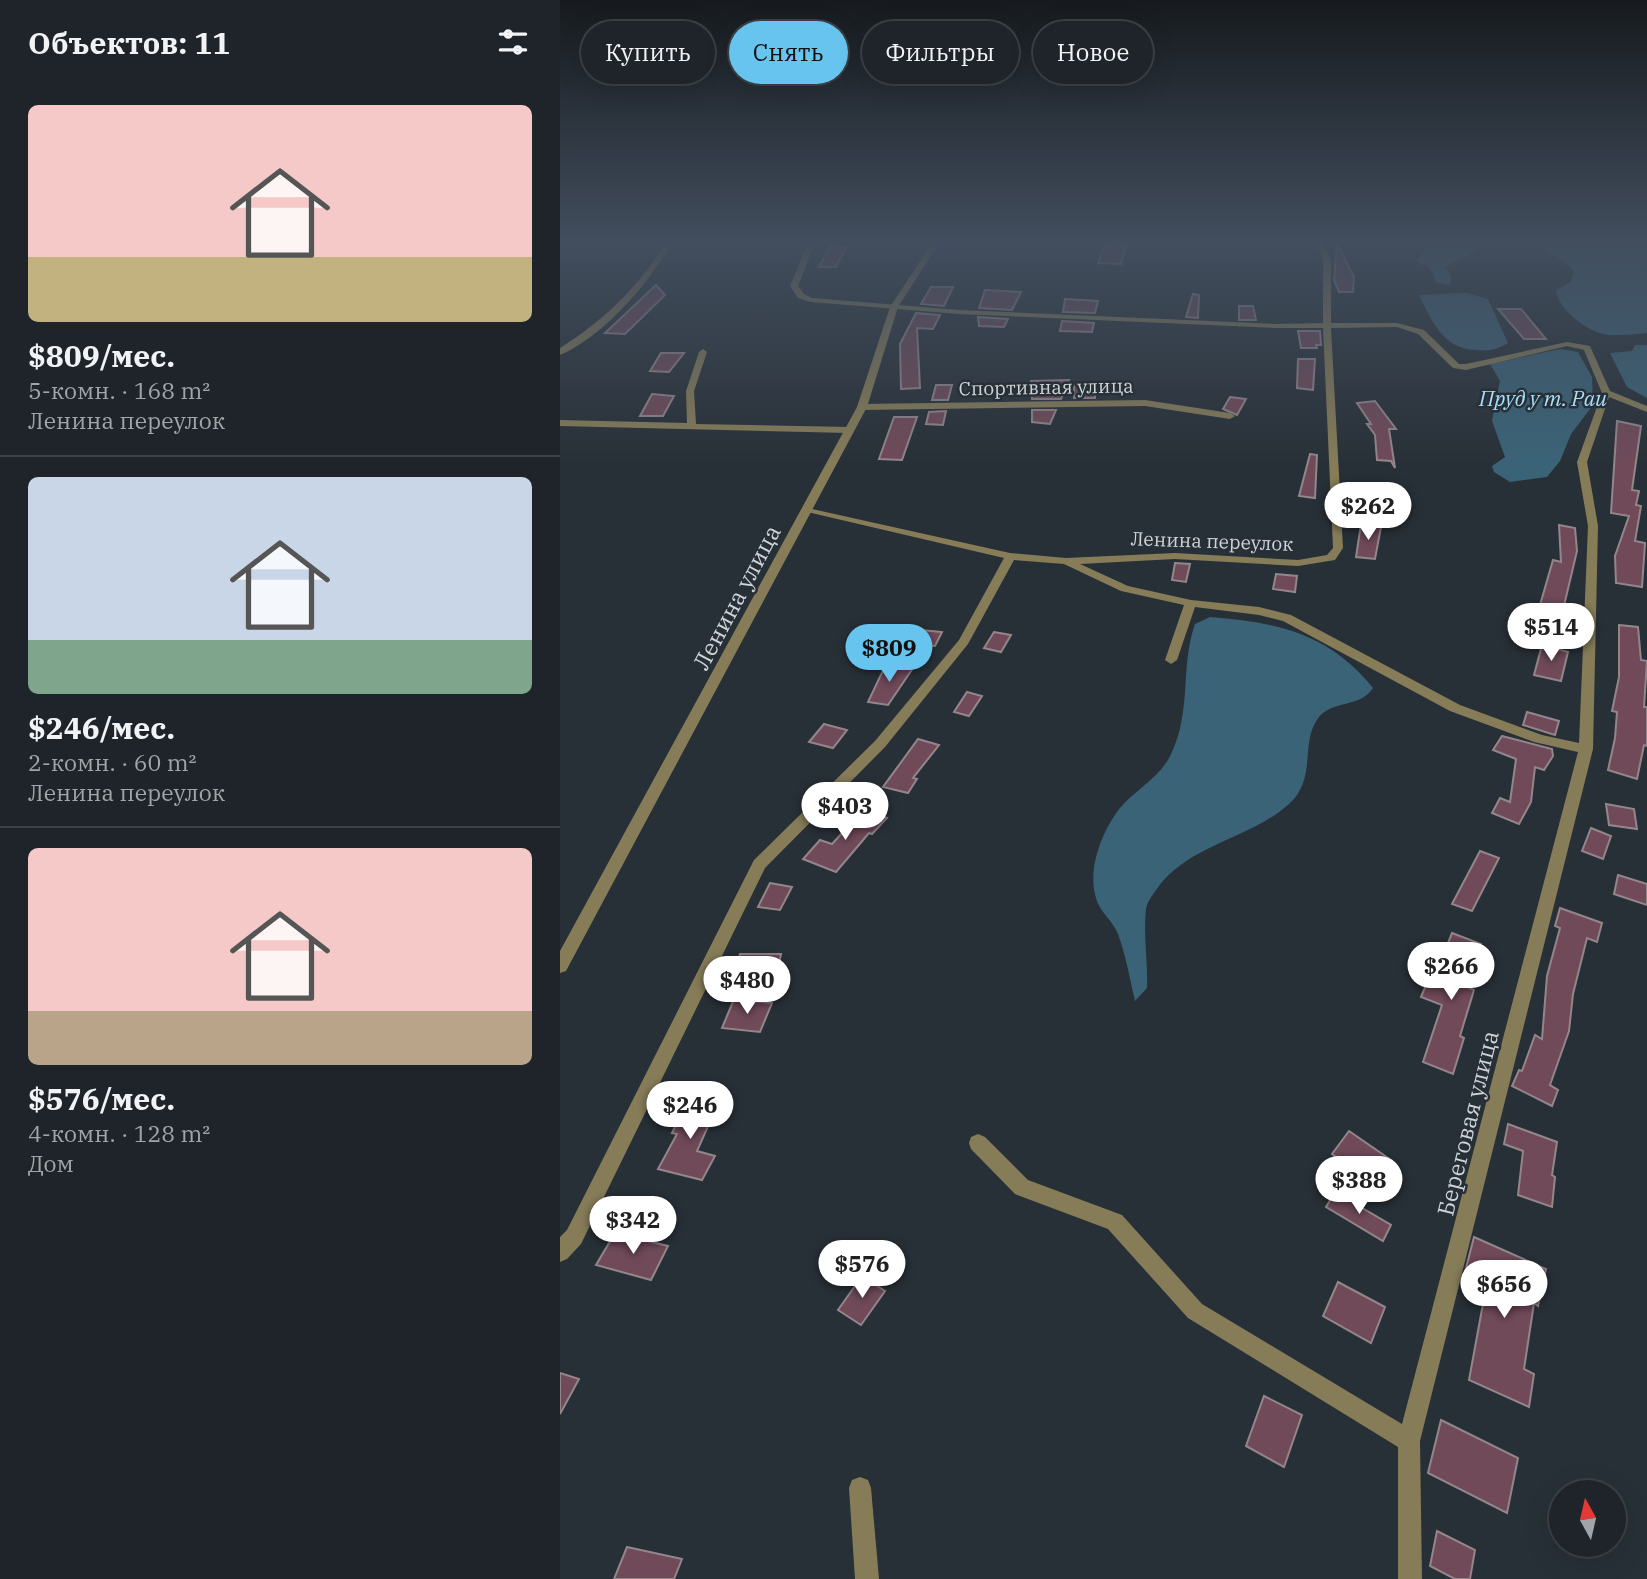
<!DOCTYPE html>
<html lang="ru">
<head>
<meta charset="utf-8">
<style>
  :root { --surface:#1e2429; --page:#2b3035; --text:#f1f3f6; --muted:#a1a4a8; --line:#3c4146; --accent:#67c4ef }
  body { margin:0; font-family:"IBM Plex Serif",serif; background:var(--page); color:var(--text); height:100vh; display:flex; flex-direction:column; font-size:26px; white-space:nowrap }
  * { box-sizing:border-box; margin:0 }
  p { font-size:23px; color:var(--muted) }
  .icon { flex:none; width:38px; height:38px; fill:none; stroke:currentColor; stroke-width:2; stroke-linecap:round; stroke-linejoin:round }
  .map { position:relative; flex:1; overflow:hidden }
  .panel { display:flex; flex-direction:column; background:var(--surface); width:560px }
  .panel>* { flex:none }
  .top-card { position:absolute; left:21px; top:21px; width:665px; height:63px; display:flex; gap:14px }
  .needle { width:46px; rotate:352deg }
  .fabs { position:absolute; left:989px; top:1480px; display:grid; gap:14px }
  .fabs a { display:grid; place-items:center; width:77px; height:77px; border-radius:50%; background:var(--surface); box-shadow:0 7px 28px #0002,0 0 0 2px var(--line); font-size:35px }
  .price { position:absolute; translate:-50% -60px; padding:0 16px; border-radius:24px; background:#fff; color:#222; font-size:23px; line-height:46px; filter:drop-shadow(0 2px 4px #0008) }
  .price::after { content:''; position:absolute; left:50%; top:42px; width:21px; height:16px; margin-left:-10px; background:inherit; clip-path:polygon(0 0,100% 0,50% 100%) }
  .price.selected { background:var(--accent); color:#111 }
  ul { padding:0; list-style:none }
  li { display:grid; align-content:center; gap:14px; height:371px; padding:0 28px }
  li+li { border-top:2px solid var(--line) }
  li span { display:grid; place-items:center; height:217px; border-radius:10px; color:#555 }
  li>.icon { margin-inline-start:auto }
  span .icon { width:126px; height:126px; fill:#fffc; stroke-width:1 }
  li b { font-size:30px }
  h2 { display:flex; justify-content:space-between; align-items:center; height:84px; padding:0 28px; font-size:30px }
  .chip { padding:0 24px; border-radius:32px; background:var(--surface); box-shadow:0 7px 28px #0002,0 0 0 2px var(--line); font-size:24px; line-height:63px }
  .chip.selected { background:var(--accent); color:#111 }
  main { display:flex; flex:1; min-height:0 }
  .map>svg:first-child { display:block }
  .water { fill:#3b6377 }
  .building { fill:#704a59; stroke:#93868b; stroke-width:2 }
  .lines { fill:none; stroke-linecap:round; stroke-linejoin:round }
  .minor { fill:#867c58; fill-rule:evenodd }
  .tertiary { fill:#867c58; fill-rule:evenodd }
  .labels { text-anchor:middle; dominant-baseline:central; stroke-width:5; stroke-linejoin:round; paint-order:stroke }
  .far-street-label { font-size:19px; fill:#cfd4d9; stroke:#283037 }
  .far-water-label { font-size:21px; font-style:italic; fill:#a8dffb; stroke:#283037 }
  .street-label { font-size:23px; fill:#cfd4d9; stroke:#283037 }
</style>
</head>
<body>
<main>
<section class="panel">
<h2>Объектов: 11<svg class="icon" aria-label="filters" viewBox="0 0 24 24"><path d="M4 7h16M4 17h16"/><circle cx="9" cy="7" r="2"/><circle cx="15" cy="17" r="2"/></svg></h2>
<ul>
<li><span style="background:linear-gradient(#f6c9c9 70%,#c2b280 0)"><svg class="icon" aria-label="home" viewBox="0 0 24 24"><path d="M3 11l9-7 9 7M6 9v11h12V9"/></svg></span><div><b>$809/мес.</b><p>5-комн. · 168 m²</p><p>Ленина переулок</p></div></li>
<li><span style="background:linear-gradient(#c9d6e8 75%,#7fa58c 0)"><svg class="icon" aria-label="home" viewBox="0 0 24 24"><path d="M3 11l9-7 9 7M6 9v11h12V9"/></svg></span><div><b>$246/мес.</b><p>2-комн. · 60 m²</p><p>Ленина переулок</p></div></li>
<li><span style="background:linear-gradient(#f6c9c9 75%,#b9a48a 0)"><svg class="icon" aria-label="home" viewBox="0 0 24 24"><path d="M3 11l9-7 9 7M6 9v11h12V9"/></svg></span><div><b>$576/мес.</b><p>4-комн. · 128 m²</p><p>Дом</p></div></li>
</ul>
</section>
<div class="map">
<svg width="1087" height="1579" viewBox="0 0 1087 1579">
  <rect width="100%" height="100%" fill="#283037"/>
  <g class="water">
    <path d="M870 243H922C915 255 897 258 886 267L891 277 890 285 877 283 870 268 856 261Z"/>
    <path d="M973 243H1087V333C1075 334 1060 336 1048 335 1028 332 999 311 996 290L1011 282 1014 271 1004 261Z"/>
    <path d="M907 293 928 299 948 343C936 350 929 351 916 350 883 349 872 321 859 295Z"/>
    <polygon points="1075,345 1087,345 1087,398 1067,387 1050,353 1072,351"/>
    <polygon points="1000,349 1018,352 1032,377 1033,405 1011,434 1000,461 987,477 950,482 934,472 932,466 945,457 932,421 940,381 930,364"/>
    <path d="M650 617C716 622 769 633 813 688 800 708 773 700 759 717 739 742 758 778 729 804 689 840 628 844 596 890 592 896 587 902 586 909 583 935 588 962 587 988L575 1001C570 979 566 956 558 934 553 921 539 911 536 898 527 869 542 831 560 808 576 789 601 777 611 754 632 711 620 666 635 624Z"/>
  </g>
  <g class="building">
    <polygon points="545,243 567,243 561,264 538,263"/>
    <polygon points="777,243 794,277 793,292 779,292 774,280"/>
    <polygon points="270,246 286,247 276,267 259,267"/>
    <polygon points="96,285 105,295 65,334 45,333"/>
    <polygon points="371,287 393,287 384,306 361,304"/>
    <polygon points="425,290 461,292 452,310 419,308"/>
    <polygon points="633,294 639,295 638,318 626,317"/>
    <polygon points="505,299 538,301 535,313 503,312"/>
    <polygon points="679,306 693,306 696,320 679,320"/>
    <polygon points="938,309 961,309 986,339 964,339"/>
    <polygon points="356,313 380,315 373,329 357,328 360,388 341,389 340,344"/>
    <polygon points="418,317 448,319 444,327 419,326"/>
    <polygon points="502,321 534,323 532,332 500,331"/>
    <polygon points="738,331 760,331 761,345 756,345 757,348 741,348"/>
    <polygon points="101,353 124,353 109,372 90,371"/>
    <polygon points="738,359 755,359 753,390 737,388"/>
    <polygon points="509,380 501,399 472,399 471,381"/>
    <polygon points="535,384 535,398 514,398 514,385"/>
    <polygon points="376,385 392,385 388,400 372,400"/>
    <polygon points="92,394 114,396 103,416 80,416"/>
    <polygon points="670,397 686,399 677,415 663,409"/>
    <polygon points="815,401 836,429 829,429 835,468 831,461 817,460 815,435 807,424 811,424 797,403"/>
    <polygon points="472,410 496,410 490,424 472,422"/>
    <polygon points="386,411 383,425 366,424 369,412"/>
    <polygon points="334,417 357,417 342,460 319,459"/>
    <polygon points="1057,421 1081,426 1072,490 1079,491 1076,505 1081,506 1075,541 1085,543 1082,587 1056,583 1055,556 1069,516 1051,513"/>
    <polygon points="750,454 757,455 755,498 739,496"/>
    <polygon points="801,524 821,527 815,559 796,557"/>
    <polygon points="999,525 1015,528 1017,551 1003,610 980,605 993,560 1001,562"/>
    <polygon points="615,563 630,564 626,582 612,580"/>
    <polygon points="716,574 737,576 735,592 713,589"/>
    <polygon points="1059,625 1078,627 1081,660 1087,661 1084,707 1087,707 1087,746 1084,745 1077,779 1048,770 1055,738 1057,712 1052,711 1059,677"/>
    <polygon points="361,630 382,632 375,646 354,644"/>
    <polygon points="434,632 451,635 441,652 424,648"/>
    <polygon points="982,645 1008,652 1001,681 974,675"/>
    <polygon points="326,664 353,668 328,705 308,702"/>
    <polygon points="407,692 422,696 409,716 394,712"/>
    <polygon points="967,712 999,721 995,735 963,725"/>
    <polygon points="264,724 287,730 273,748 249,742"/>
    <polygon points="942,736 992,749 993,756 984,770 975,767 971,802 959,824 932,813 940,798 950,802 956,759 933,750"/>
    <polygon points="358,739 379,745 353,778 357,779 348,793 323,787"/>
    <polygon points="1046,804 1074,809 1077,829 1049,825"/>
    <polygon points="304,809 327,818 312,834 309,833 276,872 243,859 260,840 272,844"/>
    <polygon points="1031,828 1051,836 1043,859 1022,851"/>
    <polygon points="920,851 939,858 912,911 892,904"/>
    <polygon points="1058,875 1087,884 1087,905 1054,894"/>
    <polygon points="210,883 232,887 220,910 198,907"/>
    <polygon points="1000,908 1042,923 1037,942 1027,938 1013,994 1009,1031 990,1085 998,1090 992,1106 952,1086 959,1070 962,1071 975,1035 982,1039 987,976 1000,928 995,926"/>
    <polygon points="892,933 921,944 905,986 914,990 900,1036 904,1038 893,1074 863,1062 882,1005 861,997 871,973 875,975"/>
    <polygon points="180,954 221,954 217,974 175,975"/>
    <polygon points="174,999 212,1003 200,1032 162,1028"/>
    <polygon points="128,1099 158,1104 137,1151 155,1156 142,1180 98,1169 117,1134 112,1133"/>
    <polygon points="948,1124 997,1142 992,1175 995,1177 992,1207 958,1195 963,1151 944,1144"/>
    <polygon points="789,1131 831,1160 814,1184 772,1154"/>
    <polygon points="775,1192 831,1225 823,1241 766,1207"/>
    <polygon points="55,1233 108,1246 91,1280 36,1265"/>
    <polygon points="914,1237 986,1269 978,1306 974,1303 964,1369 974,1374 969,1407 909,1380 927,1282 905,1272"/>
    <polygon points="302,1276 325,1291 301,1325 278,1310"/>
    <polygon points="778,1282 825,1307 811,1343 763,1316"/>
    <polygon points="0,1373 19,1379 0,1414"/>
    <polygon points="704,1396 742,1415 724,1467 686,1446"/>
    <polygon points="881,1420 958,1458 947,1513 868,1473"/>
    <polygon points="877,1531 915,1550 910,1579 895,1579 870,1566"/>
    <polygon points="67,1547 122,1559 114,1579 54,1579"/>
  </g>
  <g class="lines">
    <g class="minor">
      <path d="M105 243H112C88 284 44 336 0 355V348C43 321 79 287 105 243Z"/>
      <path d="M248 243H255L238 286 244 294 252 298 399 310 716 324 763 323V261L757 243H764L771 261V323H837L864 330 899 364H906L1007 342 1030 346 1050 391 1087 406V412L1049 397 1027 462 1038 526 1033 749 860 1441 862 1579H838V1447L628 1318 548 1229 455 1194 411 1149 409 1143 411 1137 418 1134 425 1137 468 1180 562 1215 642 1304 842 1424 1018 752 974 742 890 711 723 621 699 615 635 607 617 660 611 664 605 660 624 605 561 591 504 564 454 560 408 644 325 747 205 868 21 1244 7 1259 0 1262V1237L7 1230 194 860 315 741 399 640 444 558 243 511V507L450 553 506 558 615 553 738 560 767 555 773 548 763 328H716L399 314 251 302 238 298 230 286ZM837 327 858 334 893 368 906 370 1007 346 1024 350 1042 393 1017 462 1028 526 1019 743 982 735 900 705 731 615 699 607 631 600 568 586 520 564 615 559 738 566 775 560 783 548 771 328Z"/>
      <polygon points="143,349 147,352 134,391 136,424 289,427 294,430 289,433 0,426 0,420 127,423 126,391 139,352"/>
      <polygon points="585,400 670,413 675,416 670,419 585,406 302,410 297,407 302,404"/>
      <polygon points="300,1477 308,1480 311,1488 319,1579 295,1579 289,1488 292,1480"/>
    </g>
    <polygon class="tertiary" points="372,243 379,243 338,307 307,407 6,971 0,973 0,951 297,407 330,307"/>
  </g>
  <linearGradient id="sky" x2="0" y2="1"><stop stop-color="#161a1e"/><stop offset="0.52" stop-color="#424e5e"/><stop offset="1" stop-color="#424e5e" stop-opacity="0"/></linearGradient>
  <rect width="1087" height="464" fill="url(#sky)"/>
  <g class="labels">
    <g class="far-street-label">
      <text transform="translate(486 387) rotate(-1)">Спортивная улица</text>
      <text transform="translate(652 541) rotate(2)">Ленина переулок</text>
    </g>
    <g class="far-water-label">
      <text x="983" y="398">Пруд у т. Раи</text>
    </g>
    <g class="street-label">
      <text transform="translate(176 597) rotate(-62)">Ленина улица</text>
      <text transform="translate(907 1123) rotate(-76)">Береговая улица</text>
    </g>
  </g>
</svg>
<div class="fabs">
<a><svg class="needle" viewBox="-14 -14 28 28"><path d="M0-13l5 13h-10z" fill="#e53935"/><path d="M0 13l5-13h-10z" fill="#a1a4a8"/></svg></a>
</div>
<b class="price" style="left:808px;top:542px">$262</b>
<b class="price" style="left:991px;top:663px">$514</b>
<b class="price selected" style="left:329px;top:684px">$809</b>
<b class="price" style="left:285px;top:842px">$403</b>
<b class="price" style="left:891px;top:1002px">$266</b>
<b class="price" style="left:187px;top:1016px">$480</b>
<b class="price" style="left:130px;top:1141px">$246</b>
<b class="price" style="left:799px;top:1216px">$388</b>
<b class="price" style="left:73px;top:1256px">$342</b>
<b class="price" style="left:302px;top:1300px">$576</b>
<b class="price" style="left:944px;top:1320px">$656</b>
<div class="top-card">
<a class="chip">Купить</a>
<a class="chip selected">Снять</a>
<a class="chip">Фильтры</a>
<a class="chip">Новое</a>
</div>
</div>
</main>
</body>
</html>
